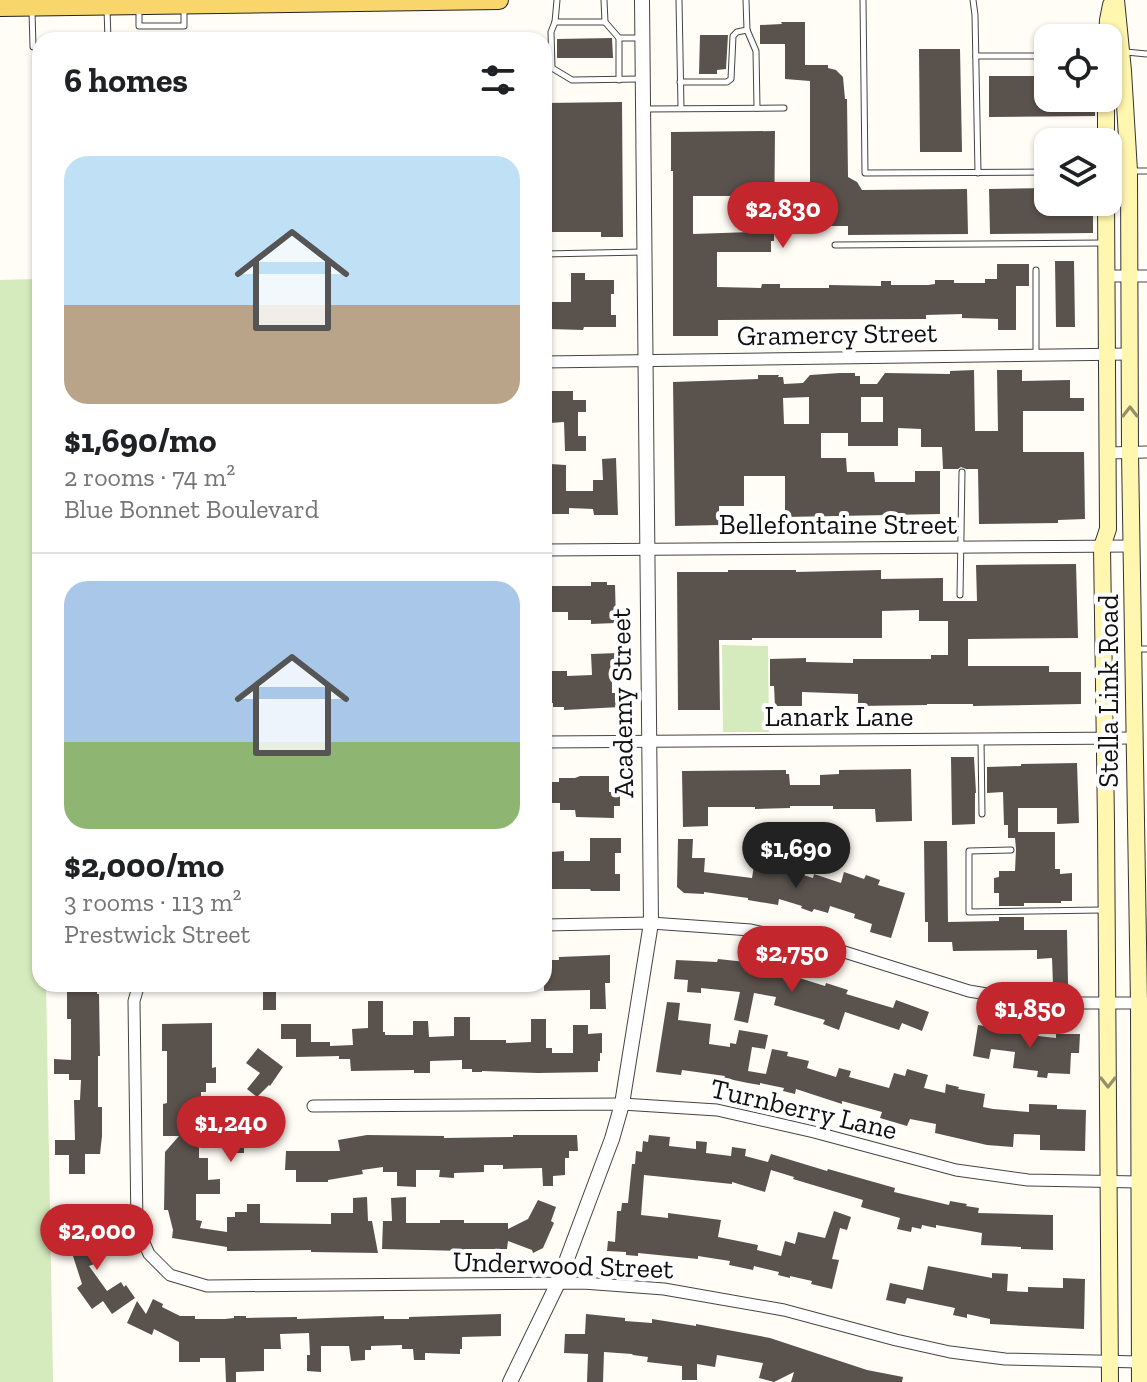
<!DOCTYPE html>
<html lang="en">
<head>
<meta charset="utf-8">
<style>
  :root { --surface:#fff; --page:#f2f2f2; --text:#202124; --muted:#757577; --line:#e0e0e0; --accent:#c4262e }
  body { margin:0; font-family:"Zilla Slab",serif; background:var(--page); color:var(--text); height:100vh; display:flex; flex-direction:column; font-size:30px; white-space:nowrap }
  * { box-sizing:border-box; margin:0 }
  p { font-size:26px; color:var(--muted) }
  .icon { flex:none; width:44px; height:44px; fill:none; stroke:currentColor; stroke-width:2; stroke-linecap:round; stroke-linejoin:round }
  .map { position:relative; flex:1; overflow:hidden }
  .drawer { position:absolute; left:32px; top:32px; width:520px; height:960px; display:flex; flex-direction:column; background:var(--surface); border-radius:24px; box-shadow:0 2px 6px #0004 }
  .drawer>* { flex:none }
  .controls { position:absolute; left:1034px; top:24px; display:grid; gap:16px }
  .controls a { display:grid; place-items:center; width:88px; height:88px; border-radius:16px; background:var(--surface); box-shadow:0 2px 6px #0004; font-size:40px }
  .price { position:absolute; translate:-50% -68px; padding:0 18px; border-radius:28px; background:var(--accent); color:#fff; font-size:26px; line-height:52px; filter:drop-shadow(0 2px 4px #0008) }
  .price::after { content:''; position:absolute; left:50%; top:48px; width:24px; height:18px; margin-left:-12px; background:inherit; clip-path:polygon(0 0,100% 0,50% 100%) }
  .price.current { background:#222; color:#fff }
  ul { padding:0; list-style:none }
  li { display:grid; align-content:center; gap:16px; height:424px; padding:0 32px }
  li+li { border-top:2px solid var(--line) }
  li span { display:grid; place-items:center; height:248px; border-radius:24px; color:#555 }
  li>.icon { margin-inline-start:auto }
  span .icon { width:144px; height:144px; fill:#fffc; stroke-width:1 }
  li b { font-size:34px }
  h2 { display:flex; justify-content:space-between; align-items:center; height:96px; padding:0 32px; font-size:34px }
  .map>svg:first-child { display:block }
  .green { fill:#d5ebbd }
  .building { fill:#5a524d; fill-rule:evenodd }
  .lines { fill:none; stroke-linecap:round; stroke-linejoin:round }
  .service-casing { stroke:#444; stroke-width:7 }
  .minor-casing { stroke:#444; stroke-width:13 }
  .tertiary-casing { stroke:#444; stroke-width:16 }
  .secondary-casing { stroke:#333; stroke-width:18 }
  .primary-casing { stroke:#222; stroke-width:20 }
  .service { stroke:#fff; stroke-width:5 }
  .minor { stroke:#fff; stroke-width:11 }
  .tertiary { stroke:#fff; stroke-width:14 }
  .secondary { stroke:#fff6b0; stroke-width:16 }
  .primary { stroke:#f9d66b; stroke-width:18 }
  .oneway { stroke:#948f68 }
  .labels { text-anchor:middle; dominant-baseline:central; stroke-width:8; stroke-linejoin:round; paint-order:stroke }
  .street-label { font-size:28px; fill:#111; stroke:#fff }
</style>
</head>
<body>
<div class="map">
<svg width="1147" height="1382" viewBox="0 0 1147 1382">
  <rect width="100%" height="100%" fill="#fffdf5"/>
  <g class="green">
    <polygon points="35,279 40,603 40,984 46,984 53,1382 0,1382 0,280"/>
    <polygon points="722,645 768,646 769,732 723,732"/>
  </g>
  <g class="building">
    <polygon points="781,22 805,22 805,65 828,65 828,68 836,70 843,77 845,99 847,99 848,177 857,182 862,190 967,189 968,234 848,235 848,226 810,226 810,81 785,79 785,44 760,44 760,25 782,24"/>
    <polygon points="700,35 728,35 726,69 717,70 717,74 699,74"/>
    <polygon points="612,38 613,58 557,58 557,39"/>
    <polygon points="919,49 960,49 962,152 920,152"/>
    <polygon points="989,76 1048,76 1048,98 1095,98 1095,116 989,117"/>
    <polygon points="622,102 623,237 601,237 601,232 544,232 544,103"/>
    <path d="M775 131 774 241H771V252H717V287L761 288 762 284H780V288H829V285L881 286V281H891V285H928L935 284V280H954V283H985V279H997V264H1029V286H1016V330H998V319L962 318V314L926 315V319L718 320V336H673V171H671V132ZM693 196H751V232L693 234Z"/>
    <polygon points="1048,188 1048,202 1090,202 1090,212 1093,212 1093,233 990,234 989,189"/>
    <polygon points="1055,261 1074,261 1075,327 1056,327"/>
    <polygon points="571,273 585,273 585,280 614,280 614,294 611,294 611,315 616,315 616,327 584,327 583,330 550,329 552,302 571,302"/>
    <path d="M974 370 975 431H998L997 370H1022V381L1070 380V398H1084V411H1023V452H1084L1085 519 1058 520V523L979 524 978 469H966L961 467 958 469H943L942 447H921V429L898 428V446H848V433H821V458H846L847 472H874L875 482H915V471H940V514L785 517V476H744V506H719V525L675 526 673 382 758 379V375H779L778 377H783L784 384 803 383 810 375 840 373H855V376H860V384H877L885 373 950 374V371ZM809 397V424H784L783 398ZM861 397H883V422H861Z"/>
    <polygon points="550,391 573,391 573,400 586,400 586,412 578,412 578,436 586,436 586,451 565,451 564,422 550,423 550,417 544,417 544,392"/>
    <polygon points="616,458 618,515 594,515 593,509 569,508 569,514 544,514 544,470 550,470 550,464 566,465 566,491 593,491 593,480 603,480 602,459"/>
    <polygon points="1076,564 1078,638 968,639 968,666 1049,666 1049,672 1081,672 1081,704 973,706 973,704 927,704 927,705 858,706 858,694 802,692 802,706 775,706 774,686 770,686 770,659 806,658 806,662 853,663 853,659 931,659 931,655 948,655 948,621 919,621 919,610 882,611 882,638 752,638 752,640 719,640 720,710 678,710 677,572 728,572 728,570 796,570 796,572 881,570 881,579 943,578 943,601 977,601 976,565"/>
    <polygon points="591,582 607,582 607,585 615,585 616,623 591,624 591,620 568,620 568,612 544,612 544,586 591,586"/>
    <polygon points="618,653 618,667 612,667 612,693 620,693 620,707 564,710 564,707 553,707 553,703 544,703 544,677 552,677 552,671 567,671 567,676 592,675 591,654"/>
    <polygon points="951,757 974,757 976,793 975,793 975,824 952,825"/>
    <polygon points="1077,763 1079,823 1057,824 1057,808 1018,808 1018,832 1055,832 1055,869 1060,869 1060,874 1072,873 1072,901 1061,901 1061,903 1024,903 1024,906 999,906 999,893 994,893 994,878 999,877 999,871 1015,871 1016,849 1015,838 1008,838 1008,825 1004,825 1003,792 987,793 987,767 1021,766 1021,764"/>
    <polygon points="911,769 912,821 876,822 875,809 833,809 833,806 790,806 790,808 755,809 755,807 708,807 708,826 683,827 682,771 786,770 786,774 789,774 790,785 820,785 820,775 839,774 839,770"/>
    <polygon points="580,776 609,776 609,792 620,792 620,806 614,806 614,818 576,817 575,810 560,810 560,803 544,803 544,782 559,782 559,778 575,778"/>
    <polygon points="590,838 621,838 621,853 615,853 615,874 620,874 620,891 591,891 590,889 544,889 544,857 551,857 551,852 564,851 564,861 590,861"/>
    <polygon points="678,839 693,839 692,858 705,858 704,872 752,878 754,866 800,875 800,874 813,878 814,874 841,883 844,872 864,879 866,875 880,880 878,885 905,893 891,938 870,932 872,924 854,918 855,914 830,906 828,913 814,909 812,912 801,908 802,906 779,899 778,905 748,900 748,898 704,892 704,894 684,893 677,887"/>
    <polygon points="924,841 947,841 948,922 999,921 999,917 1024,917 1024,930 1067,930 1068,984 1053,985 1052,958 1037,959 1037,950 953,951 952,942 928,942 928,922 925,922"/>
    <polygon points="610,955 610,983 605,983 606,1009 590,1009 590,990 544,991 544,960 559,960 559,957"/>
    <polygon points="718,959 765,964 764,969 794,974 793,976 825,986 826,983 848,990 846,994 893,1008 896,1000 929,1012 922,1031 902,1023 899,1030 845,1012 839,1030 823,1024 825,1020 774,1005 776,997 754,993 748,1023 734,1020 740,992 701,988 701,993 687,992 688,980 674,979 676,960 717,962"/>
    <polygon points="67,984 97,984 97,994 99,994 100,1056 98,1056 98,1107 102,1107 102,1136 100,1154 85,1154 85,1174 69,1174 69,1155 55,1155 55,1140 75,1140 74,1100 80,1100 81,1080 69,1080 69,1074 54,1074 54,1059 71,1060 71,1019 67,1019"/>
    <rect x="263" y="984" width="13" height="26"/>
    <polygon points="368,1001 383,1001 383,1032 385,1032 385,1035 413,1035 413,1021 428,1021 429,1037 454,1036 454,1017 470,1017 470,1040 506,1040 506,1043 531,1042 531,1019 546,1019 546,1048 552,1048 552,1053 573,1053 573,1025 588,1025 588,1034 602,1033 602,1053 600,1053 600,1061 598,1061 598,1072 538,1073 482,1071 482,1072 472,1072 472,1069 462,1069 462,1060 430,1061 430,1073 414,1073 414,1070 351,1071 350,1059 339,1059 339,1056 296,1057 296,1039 281,1039 281,1024 311,1024 311,1042 330,1042 330,1046 353,1045 352,1029 368,1028"/>
    <polygon points="667,1002 680,1003 678,1020 711,1024 709,1044 730,1047 730,1043 736,1044 739,1030 768,1035 765,1049 752,1047 748,1071 766,1074 772,1049 788,1052 787,1056 809,1061 807,1068 836,1077 839,1068 851,1071 849,1077 889,1088 894,1073 905,1076 907,1069 928,1075 924,1088 945,1093 946,1084 959,1087 958,1089 985,1094 983,1107 993,1109 1029,1112 1029,1104 1057,1105 1057,1109 1086,1110 1085,1151 1040,1150 1040,1135 1014,1134 1013,1147 987,1145 935,1133 936,1124 910,1119 907,1126 880,1118 882,1112 842,1101 842,1104 796,1089 795,1094 783,1091 784,1088 760,1083 760,1085 748,1083 724,1078 725,1076 682,1070 681,1075 656,1072"/>
    <polygon points="212,1023 212,1068 216,1067 216,1083 206,1083 206,1092 201,1092 201,1123 227,1123 227,1105 242,1105 242,1127 263,1126 271,1141 244,1142 244,1153 227,1153 227,1135 199,1136 199,1158 208,1158 208,1180 220,1179 220,1194 196,1194 196,1220 202,1221 200,1228 227,1232 227,1217 235,1217 235,1212 247,1212 247,1204 260,1204 260,1223 331,1224 331,1213 353,1213 353,1198 367,1197 368,1221 372,1221 378,1253 311,1252 311,1250 227,1251 227,1247 172,1238 173,1230 168,1210 164,1210 165,1152 179,1136 163,1136 163,1104 167,1103 167,1051 162,1051 162,1024"/>
    <polygon points="978,1025 1005,1029 1004,1032 1056,1038 1056,1034 1080,1034 1079,1053 1071,1053 1070,1074 1048,1073 1047,1078 1037,1077 1038,1071 1013,1068 1015,1052 991,1049 989,1059 973,1056"/>
    <polygon points="258,1048 283,1067 270,1086 269,1085 257,1097 247,1089 260,1073 246,1063"/>
    <polygon points="367,1135 444,1136 444,1138 513,1137 513,1135 577,1135 578,1151 569,1151 569,1158 565,1158 565,1175 553,1176 553,1186 543,1186 542,1168 503,1169 503,1165 484,1165 484,1172 454,1173 454,1178 439,1177 440,1170 416,1170 416,1187 397,1186 397,1172 383,1172 383,1167 362,1170 363,1174 328,1180 328,1182 296,1182 296,1170 285,1170 286,1151 340,1151 338,1140"/>
    <polygon points="649,1135 670,1137 669,1146 696,1149 696,1141 707,1142 706,1153 731,1156 732,1147 746,1149 745,1156 768,1162 771,1154 827,1171 828,1169 895,1188 894,1192 949,1205 950,1201 967,1204 966,1206 979,1208 978,1213 1053,1215 1053,1250 1021,1249 1021,1247 981,1245 982,1233 936,1225 936,1228 922,1225 921,1229 912,1227 911,1232 897,1229 900,1218 861,1207 863,1200 793,1179 794,1177 771,1170 765,1192 732,1182 732,1184 644,1175 641,1215 668,1218 668,1213 721,1220 718,1237 758,1245 757,1250 781,1256 785,1241 795,1244 798,1232 825,1238 834,1211 851,1217 847,1230 840,1228 832,1259 839,1260 832,1289 811,1284 812,1281 790,1276 790,1278 778,1275 779,1272 754,1266 753,1270 729,1265 730,1261 698,1256 698,1259 638,1253 638,1256 626,1255 626,1252 607,1251 608,1241 615,1242 617,1211 621,1211 622,1203 628,1203 632,1164 635,1164 636,1151 642,1152 643,1141 648,1142"/>
    <polygon points="406,1197 406,1223 440,1223 440,1220 464,1220 464,1223 508,1223 508,1229 528,1219 538,1200 556,1207 551,1221 554,1223 543,1248 533,1253 532,1250 508,1241 507,1249 464,1249 464,1251 382,1249 383,1221 392,1221 391,1198"/>
    <polygon points="100,1224 106,1242 103,1243 106,1252 98,1255 100,1262 89,1266 107,1291 121,1282 124,1287 126,1285 135,1298 112,1314 103,1301 92,1309 77,1288 82,1284 72,1253 75,1252 71,1240 88,1234 86,1229"/>
    <polygon points="928,1266 992,1278 992,1273 1008,1274 1007,1291 1028,1292 1028,1287 1063,1288 1063,1278 1085,1279 1084,1329 990,1324 990,1319 967,1314 967,1318 953,1315 955,1308 907,1298 905,1304 886,1300 890,1283 923,1290"/>
    <polygon points="153,1299 163,1304 162,1307 180,1316 195,1316 195,1319 225,1319 234,1318 234,1316 246,1316 246,1318 297,1317 297,1319 384,1316 384,1319 409,1319 409,1317 501,1314 501,1336 462,1337 462,1349 460,1349 460,1354 425,1353 425,1360 414,1360 413,1349 402,1349 402,1345 371,1346 371,1350 365,1350 365,1360 351,1361 349,1346 321,1346 321,1372 307,1371 307,1355 310,1355 309,1333 280,1334 281,1349 264,1349 264,1371 236,1372 236,1382 226,1382 225,1358 200,1358 200,1362 179,1362 179,1342 154,1329 152,1335 127,1323 137,1301 146,1314"/>
    <polygon points="586,1314 625,1318 625,1321 652,1323 652,1319 696,1326 696,1324 770,1338 867,1370 903,1377 902,1382 791,1382 794,1372 774,1382 759,1378 763,1363 717,1355 715,1367 697,1364 697,1380 682,1380 682,1366 647,1362 648,1357 633,1355 632,1354 604,1352 603,1382 587,1382 588,1354 564,1353 565,1334 585,1334"/>
  </g>
  <g class="lines">
    <defs>
      <g id="service">
        <polyline points="557,0 555,22 551,32 552,68 572,80 639,79"/>
        <polyline points="679,0 681,108"/>
        <polyline points="746,0 747,30 756,51 757,108"/>
        <polyline points="863,0 865,173 1048,172"/>
        <polyline points="973,0 975,15 978,173"/>
        <polyline points="107,9 108,40"/>
        <polyline points="139,10 139,26 184,26 184,9"/>
        <polyline points="32,11 33,47 40,47"/>
        <polyline points="555,22 605,22 604,0"/>
        <polyline points="605,22 619,38"/>
        <polyline points="1126,52 1147,54"/>
        <polyline points="976,56 1048,56"/>
        <polyline points="619,80 619,38 641,38"/>
        <polyline points="680,82 727,82 731,79 733,36 737,32 747,30"/>
        <polyline points="645,109 784,108"/>
        <polyline points="1134,171 1147,171"/>
        <polyline points="835,245 1102,243"/>
        <polyline points="544,254 643,252"/>
        <polyline points="1036,270 1036,353"/>
        <polyline points="960,595 962,472"/>
        <polyline points="1135,649 1147,649"/>
        <polyline points="981,740 982,814"/>
        <polyline points="1011,850 969,851 969,912 1102,910"/>
      </g>
      <g id="minor">
        <polyline points="1107,276 1147,276"/>
        <polyline points="544,362 1130,354"/>
        <polyline points="1108,453 1147,452"/>
        <polyline points="544,550 1133,546"/>
        <polyline points="544,742 1135,738"/>
        <polyline points="544,925 651,923 751,930 838,950 969,991 1040,1003 1147,1003"/>
        <polyline points="139,984 134,1001 137,1227 149,1254 170,1275 207,1286 583,1283 664,1289 784,1310 896,1340 950,1352 1005,1359 1140,1362"/>
        <polyline points="313,1106 622,1104 717,1110 814,1132 956,1170 1028,1180 1139,1182"/>
      </g>
      <polyline id="tertiary" points="510,1382 558,1283 612,1139 622,1104 651,923 642,0"/>
      <g id="secondary">
        <polyline points="1116,0 1123,71 1129,171 1130,453 1139,1004 1140,1382"/>
        <polyline points="1107,38 1108,20 1111,5"/>
        <polyline points="1106,98 1106,142"/>
        <polyline points="1108,171 1129,171"/>
        <polyline points="1106,202 1108,529 1102,547 1106,823 1110,1382"/>
      </g>
      <polyline id="primary" points="0,7 499,0"/>
    </defs>
    <use href="#service" class="service-casing"/>
    <use href="#minor" class="minor-casing"/>
    <use href="#tertiary" class="tertiary-casing"/>
    <use href="#secondary" class="secondary-casing"/>
    <use href="#primary" class="primary-casing"/>
    <use href="#service" class="service"/>
    <use href="#minor" class="minor"/>
    <use href="#tertiary" class="tertiary"/>
    <use href="#secondary" class="secondary"/>
    <use href="#primary" class="primary"/>
  </g>
  <defs><path id="oneway-chevron" d="M-2-3.5L2.5 0L-2 3.5" fill="none" stroke-width="1.6" stroke-linecap="round" stroke-linejoin="round" transform="scale(2)"/></defs>
  <g class="oneway">
    <use href="#oneway-chevron" transform="translate(1130 412) rotate(-90)"/>
    <use href="#oneway-chevron" transform="translate(1108 1082) rotate(90)"/>
  </g>
  <g class="labels">
    <g class="street-label">
      <text transform="translate(837 334) rotate(-1)">Gramercy Street</text>
      <text x="838" y="524">Bellefontaine Street</text>
      <text transform="translate(1108 691) rotate(-90)">Stella Link Road</text>
      <text transform="translate(622 703) rotate(-91)">Academy Street</text>
      <text x="839" y="716">Lanark Lane</text>
      <text transform="translate(804 1109) rotate(13)">Turnberry Lane</text>
      <text transform="translate(563 1265) rotate(2)">Underwood Street</text>
    </g>
  </g>
</svg>
<div class="controls">
<a><svg class="icon" aria-label="locate" viewBox="0 0 24 24"><circle cx="12" cy="12" r="6"/><path d="M12 2v4M12 18v4M2 12h4M18 12h4"/></svg></a>
<a><svg class="icon" aria-label="layers" viewBox="0 0 24 24"><path d="M12 4l9 5-9 5-9-5zM3 14l9 5 9-5"/></svg></a>
</div>
<b class="price" style="left:783px;top:250px">$2,830</b>
<b class="price current" style="left:796px;top:890px">$1,690</b>
<b class="price" style="left:792px;top:994px">$2,750</b>
<b class="price" style="left:1030px;top:1050px">$1,850</b>
<b class="price" style="left:231px;top:1164px">$1,240</b>
<b class="price" style="left:97px;top:1272px">$2,000</b>
<section class="drawer">
<h2>6 homes<svg class="icon" aria-label="filters" viewBox="0 0 24 24"><path d="M4 7h16M4 17h16"/><circle cx="9" cy="7" r="2"/><circle cx="15" cy="17" r="2"/></svg></h2>
<ul>
<li><span style="background:linear-gradient(#bfe0f5 60%,#b9a48a 0)"><svg class="icon" aria-label="home" viewBox="0 0 24 24"><path d="M3 11l9-7 9 7M6 9v11h12V9"/></svg></span><div><b>$1,690/mo</b><p>2 rooms · 74 m²</p><p>Blue Bonnet Boulevard</p></div></li>
<li><span style="background:linear-gradient(#a9c7e8 65%,#8fb573 0)"><svg class="icon" aria-label="home" viewBox="0 0 24 24"><path d="M3 11l9-7 9 7M6 9v11h12V9"/></svg></span><div><b>$2,000/mo</b><p>3 rooms · 113 m²</p><p>Prestwick Street</p></div></li>
</ul>
</section>
</div>
</body>
</html>
